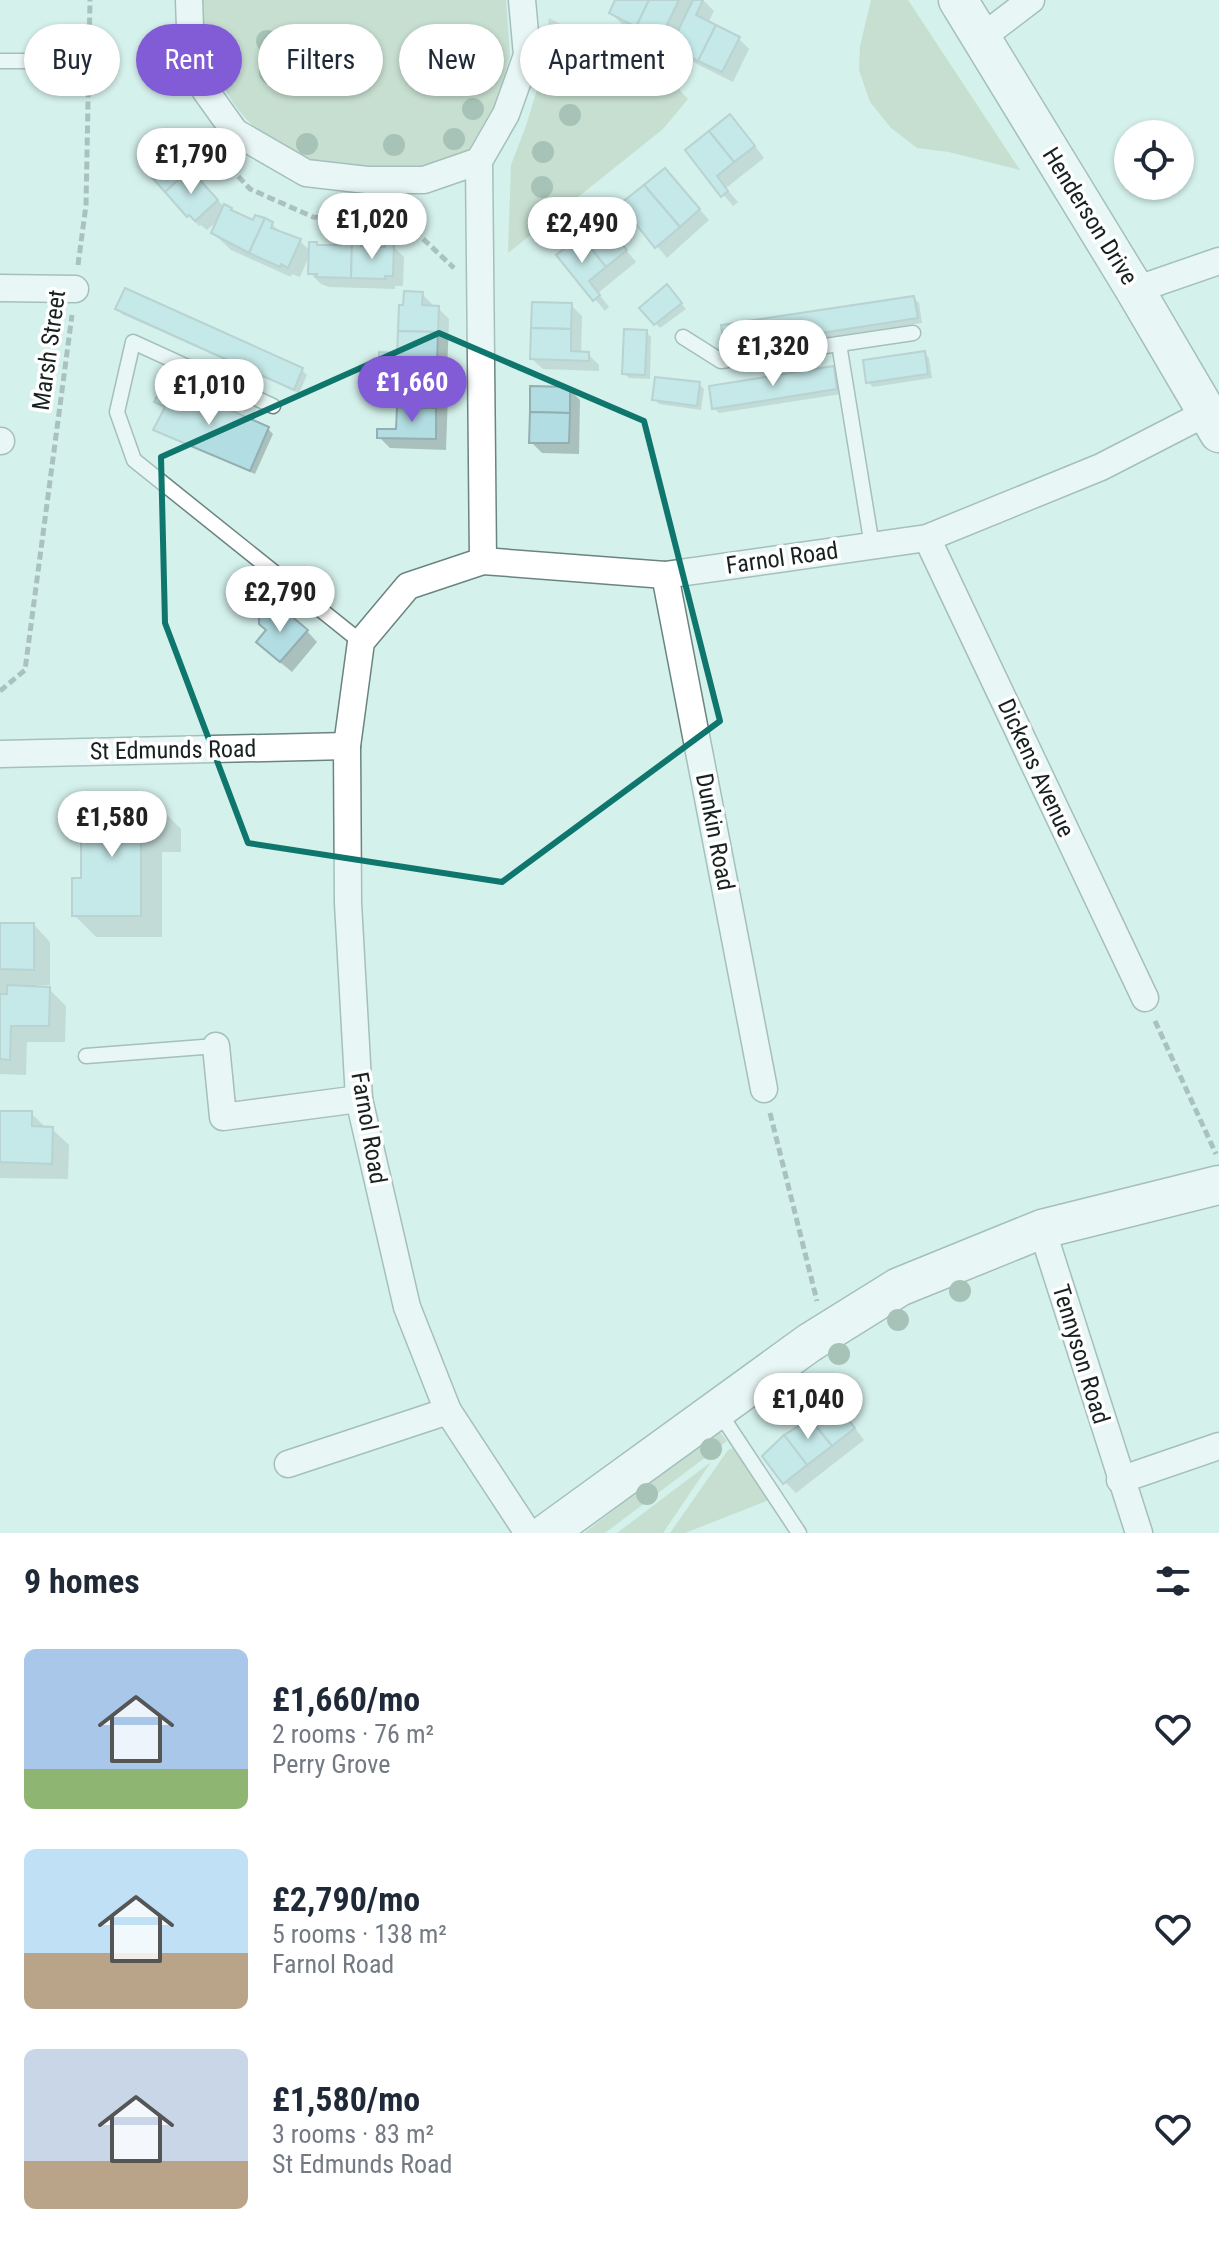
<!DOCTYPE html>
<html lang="en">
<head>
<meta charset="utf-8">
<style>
  :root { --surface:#fff; --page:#f6f6f7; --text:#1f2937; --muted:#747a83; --accent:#815cd6 }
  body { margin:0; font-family:"Roboto Condensed",sans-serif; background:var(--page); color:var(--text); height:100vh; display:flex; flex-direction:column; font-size:30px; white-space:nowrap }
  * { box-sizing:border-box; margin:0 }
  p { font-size:26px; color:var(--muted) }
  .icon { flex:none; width:44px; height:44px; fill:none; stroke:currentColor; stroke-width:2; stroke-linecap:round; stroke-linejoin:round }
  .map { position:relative; height:1533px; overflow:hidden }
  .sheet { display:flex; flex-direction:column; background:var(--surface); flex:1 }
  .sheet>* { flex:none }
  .guide { position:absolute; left:24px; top:24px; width:800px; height:72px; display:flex; gap:16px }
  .controls { position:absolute; left:1114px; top:120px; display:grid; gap:16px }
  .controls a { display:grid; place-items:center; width:80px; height:80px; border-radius:50%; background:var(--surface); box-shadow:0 2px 6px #0004; font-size:40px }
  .price { position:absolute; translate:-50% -68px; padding:0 18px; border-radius:28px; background:#fff; color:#222; font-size:26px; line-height:52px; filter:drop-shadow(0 2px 4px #0008) }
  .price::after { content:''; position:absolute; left:50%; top:48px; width:24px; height:18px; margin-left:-12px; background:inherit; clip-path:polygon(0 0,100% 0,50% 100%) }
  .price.current { background:var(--accent); color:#fff }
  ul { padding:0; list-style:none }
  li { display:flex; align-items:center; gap:24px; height:200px; padding:0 24px }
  li span { display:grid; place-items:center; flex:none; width:224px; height:160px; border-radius:12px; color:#555 }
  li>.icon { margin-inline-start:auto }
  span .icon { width:96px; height:96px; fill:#fffc; stroke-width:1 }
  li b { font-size:34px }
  h2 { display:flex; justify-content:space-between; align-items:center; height:96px; padding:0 24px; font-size:34px }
  .chip { padding:0 28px; border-radius:36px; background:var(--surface); box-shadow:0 2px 6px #0004; font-size:28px; line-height:72px }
  .chip.current { background:var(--accent); color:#fff }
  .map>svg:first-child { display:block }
  .green { fill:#b3c9ae }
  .shadow { fill:#0003 }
  .building { fill:#b2dde2; stroke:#94afb2; stroke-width:2 }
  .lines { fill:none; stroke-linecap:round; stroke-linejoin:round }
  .lane-casing { stroke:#6b8480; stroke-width:17 }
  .street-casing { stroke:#6b8480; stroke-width:29 }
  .secondary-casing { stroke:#6b8480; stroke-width:41 }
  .path { stroke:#778b88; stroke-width:5; stroke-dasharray:8 4; stroke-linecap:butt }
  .lane { stroke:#fff; stroke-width:14 }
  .street { stroke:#fff; stroke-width:26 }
  .secondary { stroke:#fff; stroke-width:38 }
  .tree { fill:#6f8d76 }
  .marked { fill:none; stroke:#0f766e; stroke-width:6; stroke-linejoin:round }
  .labels { text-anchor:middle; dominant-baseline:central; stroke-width:7; stroke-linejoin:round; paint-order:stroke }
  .street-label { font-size:24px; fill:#172220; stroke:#fff }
</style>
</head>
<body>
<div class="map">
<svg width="1219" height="1533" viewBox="0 0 1219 1533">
  <rect width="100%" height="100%" fill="#d5f1ec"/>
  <g class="green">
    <path d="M202 0H506L510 56 495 104 466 154C429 165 384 178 345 173 261 160 200 84 202 0Z"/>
    <polygon points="871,0 908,0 1020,170 949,152 917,148 891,128 870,102 859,70 860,46"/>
    <polygon points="549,18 676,86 688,99 663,129 508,253 511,165 526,126 542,73"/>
    <polygon points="718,1430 727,1441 605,1533 584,1533"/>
    <polygon points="733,1448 769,1500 685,1533 670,1533 728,1450"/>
    <polygon points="711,1462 663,1533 617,1533"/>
  </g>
  <g class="shadow">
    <polygon points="617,0 703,0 714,11 708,23 738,38 749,49 733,82 683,57 672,46 671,49 622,24 611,13"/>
    <polygon points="741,128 764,158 726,188 738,202 733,206 687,151"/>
    <polygon points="172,150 225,208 254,223 272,224 282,234 300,241 310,251 316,244 319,247 343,247 360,242 367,248 387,249 393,246 404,257 403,286 395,286 395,289 329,287 321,284 310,273 310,254 300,277 292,274 291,277 231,250 213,233 220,219 207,230 201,225 199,226 145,167"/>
    <polygon points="676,182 709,220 667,258 622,204"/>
    <polygon points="612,233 636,262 598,293 609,307 605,311 559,256"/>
    <polygon points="126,290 302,370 307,375 299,393 122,314 117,309"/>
    <polygon points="671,292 686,309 660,328 641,308"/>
    <polygon points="422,294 433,305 433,308 438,308 449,319 447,374 392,372 381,361 399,355"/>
    <polygon points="914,298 919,303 922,323 731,352 726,347"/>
    <polygon points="571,305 582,316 581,354 588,354 599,365 599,371 543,369 532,359"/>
    <polygon points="646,332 651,337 650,379 629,378 624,373"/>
    <polygon points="924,353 929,358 932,378 873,387 868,382"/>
    <polygon points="833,368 838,373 841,394 719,413 714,408"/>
    <polygon points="437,384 448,395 446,450 390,448 379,437 398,431"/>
    <polygon points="699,384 704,389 701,410 659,404 654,399"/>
    <polygon points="569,389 580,400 579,454 542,453 531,442"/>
    <polygon points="156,401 268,429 273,434 255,474 161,434 156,429 166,408"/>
    <polygon points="277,620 307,631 317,642 292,672 269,653 268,630"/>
    <polygon points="159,807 181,829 181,852 162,852 162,937 96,937 74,915 83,880"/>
    <polygon points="0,925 34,925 50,942 50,985 37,985 37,989 49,989 66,1006 65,1042 27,1042 26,1075 0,1074"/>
    <polygon points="0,1113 31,1113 47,1129 52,1129 69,1145 68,1179 0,1178"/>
    <polygon points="826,1408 844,1414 864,1440 796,1493 785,1482"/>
  </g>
  <g class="building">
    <polygon points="615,0 649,0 636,27 609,13"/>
    <polygon points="649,0 679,0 660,39 636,27"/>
    <polygon points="693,0 703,0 696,15 716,25 698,61 670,47"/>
    <polygon points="716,25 740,37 722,72 698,61"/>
    <polygon points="730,114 755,146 734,162 709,131"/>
    <polygon points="709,131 734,162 717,176 728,191 721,197 685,150"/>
    <polygon points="162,137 190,169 165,192 142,166 144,165 138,158"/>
    <polygon points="665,168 700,209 680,227 644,185"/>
    <polygon points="190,169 218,200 195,221 189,215 187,217 165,192"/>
    <polygon points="644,185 680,227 655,248 620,204"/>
    <polygon points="224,204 232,208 231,210 253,220 255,215 265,218 249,253 211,233"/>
    <polygon points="265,218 273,222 271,228 301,239 288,268 281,264 280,267 249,253"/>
    <polygon points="602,219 627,250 606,267 581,236"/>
    <polygon points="581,236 606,267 589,281 600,295 593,301 556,255"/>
    <polygon points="341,239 352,240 351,278 316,277 317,274 308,274 309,242 317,242 317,245 341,245"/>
    <polygon points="352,240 361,240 361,246 385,247 385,244 394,244 393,276 385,276 385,279 351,278"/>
    <polygon points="667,284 682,303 654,325 639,308"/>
    <polygon points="125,288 303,368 294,390 115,309"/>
    <polygon points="404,291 423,292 422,305 439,306 438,332 398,331 399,305 403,305"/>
    <polygon points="914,296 918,318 724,348 721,325"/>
    <polygon points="532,302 572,303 571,329 531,328"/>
    <polygon points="531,328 571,329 571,351 589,352 589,361 530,359"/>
    <polygon points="624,329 647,330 645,375 622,374"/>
    <polygon points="398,331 438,332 437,364 379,362 379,352 397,353"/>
    <polygon points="925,351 928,374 866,383 863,360"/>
    <polygon points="834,366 837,389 712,409 709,386"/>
    <polygon points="655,377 700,382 697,406 652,400"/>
    <polygon points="164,381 269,427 250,471 153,430 165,407 154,402"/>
    <polygon points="398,381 437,382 436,408 397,407"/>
    <polygon points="530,386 570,387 570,413 530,412"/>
    <polygon points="397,407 436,408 436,439 377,438 377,429 396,429"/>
    <polygon points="530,412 570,413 569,443 529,443"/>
    <polygon points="283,609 308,630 280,662 256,642 266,630 259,624 259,618 263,613 270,613 276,618"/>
    <polygon points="81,804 160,805 160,831 141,831 141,916 72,916 72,878 81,878"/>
    <polygon points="0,923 34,923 34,970 0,969"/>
    <polygon points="7,985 50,987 49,1026 11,1026 10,1060 0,1059 0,994 7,994"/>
    <polygon points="0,1111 32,1111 32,1126 53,1127 52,1164 0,1162"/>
    <polygon points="833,1400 855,1428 832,1446 810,1419 823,1408 821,1406"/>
    <polygon points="810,1419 832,1446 807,1465 784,1435"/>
    <polygon points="784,1435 807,1465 783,1484 762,1456"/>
  </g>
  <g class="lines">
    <defs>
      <g id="lane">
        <polyline points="0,61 39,61"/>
        <polyline points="683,337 721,361 839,344 872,546"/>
        <polyline points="839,344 913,333"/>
        <polyline points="273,406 133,342 117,412 134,460 361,642"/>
        <polyline points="86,1056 216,1046"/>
        <polyline points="717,1409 799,1533"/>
      </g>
      <g id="street">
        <polyline points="189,0 190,27 205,90 235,132 306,173 367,180 424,180 479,161"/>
        <polyline points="981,38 1031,0"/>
        <polyline points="0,288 75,289"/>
        <polyline points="1135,290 1219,261"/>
        <polyline points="0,441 1,441"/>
        <polyline points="927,538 1145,998"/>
        <polyline points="483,561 479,161 506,114 527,55 522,0"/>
        <polyline points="665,575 764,1089"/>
        <polyline points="0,754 347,746"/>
        <polyline points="216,1046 223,1117 359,1099"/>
        <polyline points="1042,1229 1139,1533"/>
        <polyline points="288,1464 448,1411"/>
        <polyline points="1120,1480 1219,1446"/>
        <polyline points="528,1533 448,1411 407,1307 359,1099 348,903 347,746 361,642 408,586 483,561 665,575 927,538 1101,467 1206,413"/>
      </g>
      <g id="secondary">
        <polyline points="958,0 1135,290 1219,433"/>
        <polyline points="547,1533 809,1343 899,1287 1042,1229 1219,1185"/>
      </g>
    </defs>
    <use href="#lane" class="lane-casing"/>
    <use href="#street" class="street-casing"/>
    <use href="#secondary" class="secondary-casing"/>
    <g class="path">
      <polyline points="222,159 250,189 313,217 402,219 454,268"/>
      <polyline points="78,265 86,205 90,0"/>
      <polyline points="0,691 25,670 72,315"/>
      <polyline points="1155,1021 1216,1154"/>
      <polyline points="770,1113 817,1301"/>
    </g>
    <use href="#lane" class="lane"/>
    <use href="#street" class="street"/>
    <use href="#secondary" class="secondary"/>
  </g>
  <g class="tree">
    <circle cx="267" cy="41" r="11"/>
    <circle cx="455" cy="41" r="11"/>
    <circle cx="304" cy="48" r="11"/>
    <circle cx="493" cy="56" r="11"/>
    <circle cx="569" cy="62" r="11"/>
    <circle cx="270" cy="73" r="11"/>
    <circle cx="473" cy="109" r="11"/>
    <circle cx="570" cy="115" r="11"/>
    <circle cx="454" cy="139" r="11"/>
    <circle cx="307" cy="144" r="11"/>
    <circle cx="394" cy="145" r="11"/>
    <circle cx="543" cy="152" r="11"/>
    <circle cx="542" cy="187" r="11"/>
    <circle cx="960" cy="1291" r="11"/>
    <circle cx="898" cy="1320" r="11"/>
    <circle cx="839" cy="1354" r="11"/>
    <circle cx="787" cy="1391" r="11"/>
    <circle cx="711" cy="1449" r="11"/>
    <circle cx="647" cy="1494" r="11"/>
  </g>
  <path d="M0 0H1219V1533H0ZM439 333 644 421 720 721 502 882 248 843 165 623 161 457Z" fill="#d5f1ec" fill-opacity=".55" fill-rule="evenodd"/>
  <path class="marked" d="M439 333 644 421 720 721 502 882 248 843 165 623 161 457Z"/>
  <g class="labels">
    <g class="street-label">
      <text transform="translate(1090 216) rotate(58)">Henderson Drive</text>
      <text transform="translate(49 350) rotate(-82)">Marsh Street</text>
      <text transform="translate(782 558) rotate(-8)">Farnol Road</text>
      <text transform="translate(173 750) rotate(-1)">St Edmunds Road</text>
      <text transform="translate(1036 768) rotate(65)">Dickens Avenue</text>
      <text transform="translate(715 832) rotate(79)">Dunkin Road</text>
      <text transform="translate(369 1128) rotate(80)">Farnol Road</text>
      <text transform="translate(1081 1354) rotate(73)">Tennyson Road</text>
    </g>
  </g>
</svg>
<div class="controls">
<a><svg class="icon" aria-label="locate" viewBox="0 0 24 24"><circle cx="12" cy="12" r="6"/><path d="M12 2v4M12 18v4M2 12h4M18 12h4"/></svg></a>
</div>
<b class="price" style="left:191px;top:196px">£1,790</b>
<b class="price" style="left:372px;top:261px">£1,020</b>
<b class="price" style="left:582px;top:265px">£2,490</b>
<b class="price" style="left:773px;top:388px">£1,320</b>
<b class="price current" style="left:412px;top:424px">£1,660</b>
<b class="price" style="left:209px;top:427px">£1,010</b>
<b class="price" style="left:280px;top:634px">£2,790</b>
<b class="price" style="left:112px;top:859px">£1,580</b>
<b class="price" style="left:808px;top:1441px">£1,040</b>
<div class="guide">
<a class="chip">Buy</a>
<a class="chip current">Rent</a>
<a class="chip">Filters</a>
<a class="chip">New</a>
<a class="chip">Apartment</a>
</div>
</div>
<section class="sheet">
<h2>9 homes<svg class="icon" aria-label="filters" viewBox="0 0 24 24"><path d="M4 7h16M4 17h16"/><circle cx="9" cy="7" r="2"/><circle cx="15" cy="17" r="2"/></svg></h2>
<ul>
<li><span style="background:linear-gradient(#a9c7e8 75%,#8fb573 0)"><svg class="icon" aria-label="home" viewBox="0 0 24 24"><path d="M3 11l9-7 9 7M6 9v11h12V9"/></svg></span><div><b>£1,660/mo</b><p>2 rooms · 76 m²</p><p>Perry Grove</p></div><svg class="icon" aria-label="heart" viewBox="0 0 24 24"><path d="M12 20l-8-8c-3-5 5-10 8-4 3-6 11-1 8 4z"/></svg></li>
<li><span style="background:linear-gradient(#bfe0f5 65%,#b9a48a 0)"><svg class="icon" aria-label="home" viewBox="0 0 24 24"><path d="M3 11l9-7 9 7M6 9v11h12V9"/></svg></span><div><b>£2,790/mo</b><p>5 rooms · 138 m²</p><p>Farnol Road</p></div><svg class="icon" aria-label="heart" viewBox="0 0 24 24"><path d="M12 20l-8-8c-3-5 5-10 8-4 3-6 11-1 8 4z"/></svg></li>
<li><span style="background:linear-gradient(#c9d6e8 70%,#b9a48a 0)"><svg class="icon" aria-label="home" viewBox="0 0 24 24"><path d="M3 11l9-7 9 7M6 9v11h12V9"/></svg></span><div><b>£1,580/mo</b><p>3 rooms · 83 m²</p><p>St Edmunds Road</p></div><svg class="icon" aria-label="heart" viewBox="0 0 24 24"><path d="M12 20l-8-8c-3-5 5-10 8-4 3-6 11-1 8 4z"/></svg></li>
</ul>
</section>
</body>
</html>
